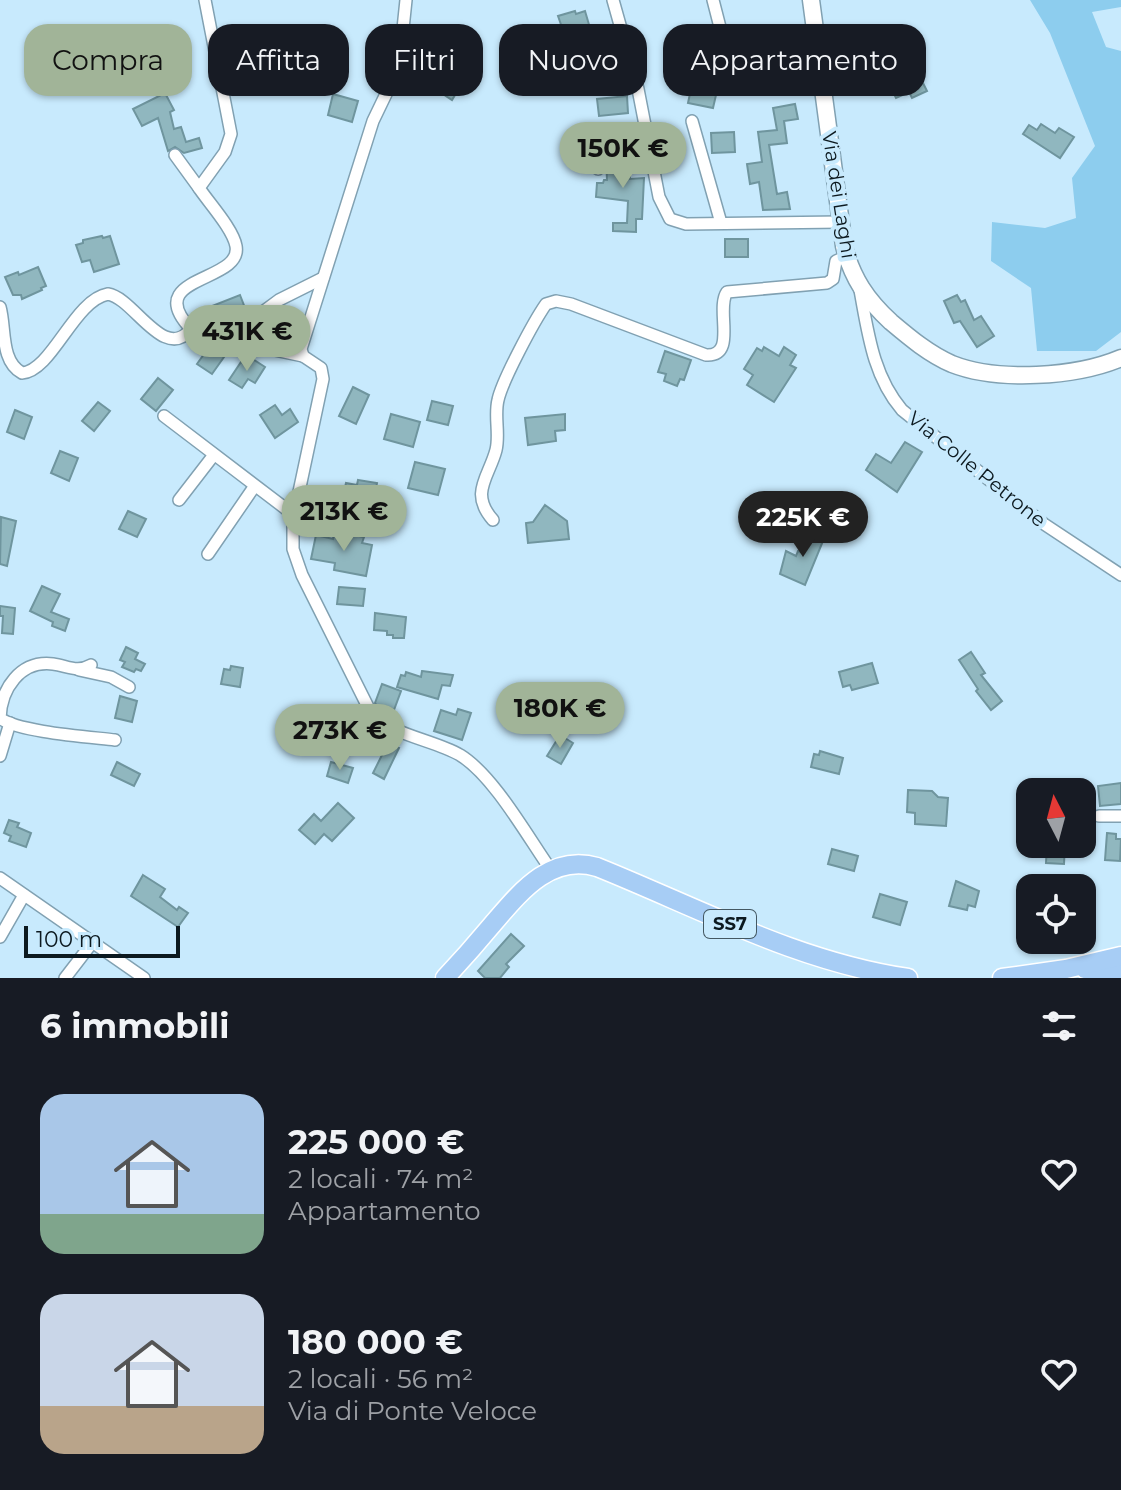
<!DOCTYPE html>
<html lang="it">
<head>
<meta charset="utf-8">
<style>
  :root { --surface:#171b24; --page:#20242c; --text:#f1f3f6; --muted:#9ea1a6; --accent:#a1b498 }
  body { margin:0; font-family:Montserrat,sans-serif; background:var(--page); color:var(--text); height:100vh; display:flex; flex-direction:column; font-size:30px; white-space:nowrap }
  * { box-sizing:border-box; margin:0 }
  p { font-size:26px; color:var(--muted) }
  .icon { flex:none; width:44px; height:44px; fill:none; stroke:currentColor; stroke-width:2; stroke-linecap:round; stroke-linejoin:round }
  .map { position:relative; height:978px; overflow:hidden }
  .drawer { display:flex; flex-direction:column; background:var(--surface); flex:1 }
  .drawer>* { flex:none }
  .hud { position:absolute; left:24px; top:24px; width:1074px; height:72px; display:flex; gap:16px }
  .needle { width:52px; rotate:354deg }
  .tools { position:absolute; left:1016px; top:778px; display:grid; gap:16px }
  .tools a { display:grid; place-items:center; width:80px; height:80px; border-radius:16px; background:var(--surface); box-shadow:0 2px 6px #0004; font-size:40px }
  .scale { position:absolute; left:24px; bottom:20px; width:156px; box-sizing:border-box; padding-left:8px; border:4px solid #0c191f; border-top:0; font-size:22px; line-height:28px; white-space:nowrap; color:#0c191f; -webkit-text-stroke:6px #c8eafd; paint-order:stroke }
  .price { position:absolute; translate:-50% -68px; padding:0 18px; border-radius:28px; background:var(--accent); color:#111; font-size:26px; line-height:52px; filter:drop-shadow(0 2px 4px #0008) }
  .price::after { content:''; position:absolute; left:50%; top:48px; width:24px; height:18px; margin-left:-12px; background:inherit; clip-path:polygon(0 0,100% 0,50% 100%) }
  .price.selected { background:#222; color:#fff }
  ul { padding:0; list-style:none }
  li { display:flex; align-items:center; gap:24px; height:200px; padding:0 40px }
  li span { display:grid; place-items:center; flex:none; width:224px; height:160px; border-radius:24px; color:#555 }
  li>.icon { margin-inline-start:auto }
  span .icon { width:96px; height:96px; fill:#fffc; stroke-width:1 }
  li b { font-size:34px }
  h2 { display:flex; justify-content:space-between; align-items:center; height:96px; padding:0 40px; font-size:34px }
  .chip { padding:0 28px; border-radius:24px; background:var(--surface); box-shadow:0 2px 6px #0004; font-size:28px; line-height:72px }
  .chip.selected { background:var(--accent); color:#111 }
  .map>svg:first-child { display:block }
  .green { fill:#8dcdee }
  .building { fill:#90b7bf; stroke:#6f959e; stroke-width:2 }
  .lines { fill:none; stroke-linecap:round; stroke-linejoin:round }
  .minor-casing { stroke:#81a1b2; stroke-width:14 }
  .secondary-casing { stroke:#81a1b2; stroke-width:19 }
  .primary-casing { stroke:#fff; stroke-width:21 }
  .minor { stroke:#fff; stroke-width:11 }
  .secondary { stroke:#fff; stroke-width:16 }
  .primary { stroke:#a7cdf5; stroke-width:18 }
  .labels { text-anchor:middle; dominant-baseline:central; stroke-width:8; stroke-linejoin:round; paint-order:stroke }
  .shield { fill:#c8eafd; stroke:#445862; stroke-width:2 }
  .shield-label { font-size:18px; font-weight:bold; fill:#0c191f }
  .street-label { font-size:20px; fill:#0c191f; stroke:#c8eafd }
</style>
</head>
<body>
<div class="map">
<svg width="1121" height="978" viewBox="0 0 1121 978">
  <rect width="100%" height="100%" fill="#c8eafd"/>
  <polygon class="green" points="1030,0 1121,0 1121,7 1092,12 1106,47 1121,51 1121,332 1096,351 1037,351 1031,288 991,261 992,222 1045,228 1076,218 1072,178 1095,146 1050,33"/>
  <g class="building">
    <polygon points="575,11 576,14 585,11 590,28 565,36 558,16"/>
    <polygon points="706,28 709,42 688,46 685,32"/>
    <polygon points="411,35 429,41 424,65 408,61"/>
    <polygon points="619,53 626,77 609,81 608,76 577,82 572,59"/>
    <polygon points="917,71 927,91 912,98 909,92 896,98 889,84"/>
    <polygon points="439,72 461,85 452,100 437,90 434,80"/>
    <polygon points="691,89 716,95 713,108 688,103"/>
    <polygon points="165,93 174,110 170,112 174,129 181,127 186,142 199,138 202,148 184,153 175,147 168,151 158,118 142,126 133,109"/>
    <polygon points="333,94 358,101 352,122 328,115"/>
    <polygon points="627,96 628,113 599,116 597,99"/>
    <polygon points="795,104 798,119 784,121 787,143 769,145 777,194 787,192 790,209 763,210 759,182 750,184 747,164 762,162 758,132 777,130 773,108"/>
    <polygon points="1041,124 1055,133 1059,128 1074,137 1060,158 1023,134 1029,125 1037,130"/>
    <polygon points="734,132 735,152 712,153 711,133"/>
    <polygon points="628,153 630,179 644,178 642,219 636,219 636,232 613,231 613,223 627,223 628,201 596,197 597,183 603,183 604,180 607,180 606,155"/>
    <polygon points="102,236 103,238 110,236 119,264 94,272 90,260 82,262 76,245 83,243 83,240"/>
    <rect x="725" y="239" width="23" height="18"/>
    <polygon points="38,267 46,286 41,288 42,290 22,299 21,295 13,295 5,277 18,272 19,275"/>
    <polygon points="240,295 245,308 222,319 221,317 217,319 212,306"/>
    <polygon points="957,295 961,302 965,300 974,320 981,316 994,336 977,347 960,321 954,323 944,301"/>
    <polygon points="209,347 224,357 212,374 197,364"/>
    <polygon points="764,347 779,356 784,347 796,355 790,365 796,368 774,402 747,385 753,375 744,369 757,348 762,351"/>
    <polygon points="665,351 691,360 684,380 680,379 677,386 664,381 666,374 658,372"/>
    <polygon points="251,358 265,367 255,383 248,379 242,388 229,380 241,362 246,366"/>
    <polygon points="158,378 173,390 156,411 141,399"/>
    <polygon points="353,387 369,395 356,424 339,416"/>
    <polygon points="432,401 453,406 448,425 427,420"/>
    <polygon points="98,402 110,411 94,431 82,421"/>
    <polygon points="275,405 282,415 290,409 298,422 275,438 260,415"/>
    <polygon points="15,410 32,417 24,439 7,432"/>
    <polygon points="391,414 420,422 413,447 384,439"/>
    <polygon points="565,414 565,430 555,431 556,441 528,445 525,418"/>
    <polygon points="905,442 922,452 897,492 866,470 876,454 891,463"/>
    <polygon points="60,451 78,458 69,481 51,473"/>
    <polygon points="415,462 445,469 438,495 408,488"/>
    <polygon points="358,480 377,483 371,512 341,506 346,483 357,485"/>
    <polygon points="545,505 567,521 569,539 528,543 526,523 533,522"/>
    <polygon points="128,511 146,519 137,537 119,529"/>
    <polygon points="1,517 16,521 7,566 0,564"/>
    <polygon points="810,530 825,536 805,585 780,574 786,551 796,556 798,551 801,552"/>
    <polygon points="334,531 364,537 362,543 372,545 366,576 334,570 335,563 311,559 316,535 333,539"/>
    <polygon points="42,586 60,594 51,612 69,619 65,631 52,626 53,622 30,611"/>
    <polygon points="339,587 365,589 363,606 337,604"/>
    <polygon points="0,606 15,608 13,634 2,633 3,616 0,616"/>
    <polygon points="375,613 406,617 404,638 393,638 393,635 387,635 387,631 374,630"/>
    <polygon points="126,647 138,653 135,659 145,664 141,671 136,669 134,672 122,667 125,662 120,660"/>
    <polygon points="971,652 985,673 981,675 1002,701 991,710 976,691 978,689 959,660"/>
    <polygon points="872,663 878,683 852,690 850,685 843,687 839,672"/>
    <polygon points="231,666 243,668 240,687 221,684 224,669 230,670"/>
    <polygon points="422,671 453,675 450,686 442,685 438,699 397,687 401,675 405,676 406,672 421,677"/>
    <polygon points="382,684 401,691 394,710 387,707 385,712 381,711 375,703"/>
    <polygon points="120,696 137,701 132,722 115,718"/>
    <polygon points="458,709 471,713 462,740 434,731 441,710 456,715"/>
    <polygon points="560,735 573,743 561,764 547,756"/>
    <polygon points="388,743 399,748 384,779 373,773"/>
    <polygon points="820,751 843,758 839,774 811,767 814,754 819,755"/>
    <polygon points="117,762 140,774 134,786 111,775"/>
    <polygon points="331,762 353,768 348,783 327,776"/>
    <polygon points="1121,783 1121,804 1100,806 1098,786"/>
    <polygon points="908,790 932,791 938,797 948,798 946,826 915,824 915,813 907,812"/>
    <polygon points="338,803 354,818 332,841 324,834 315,844 299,830 314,814 321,821"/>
    <polygon points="9,820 19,823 17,827 31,833 26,847 9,841 11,836 4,833"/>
    <polygon points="1107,833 1116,834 1116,839 1121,839 1120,861 1105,860"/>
    <polygon points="1047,844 1065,844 1064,864 1046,863"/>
    <polygon points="832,849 858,856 854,871 828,864"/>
    <polygon points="143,875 165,889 160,897 177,910 179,907 188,913 178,927 131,896"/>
    <polygon points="956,881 979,891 975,907 968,905 967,910 949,906"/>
    <polygon points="880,894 907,902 900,925 873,917"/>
    <polygon points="511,934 524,946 506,964 509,967 500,978 485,978 478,971"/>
  </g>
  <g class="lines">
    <defs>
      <g id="minor">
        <polyline points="613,0 638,89 659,197 670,219 686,224 841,222"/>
        <polyline points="713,0 731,70"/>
        <polyline points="399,67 419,72 429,87"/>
        <polyline points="692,121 721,223"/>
        <polyline points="175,155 199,188"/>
        <polyline points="598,169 597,153 602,145 635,141 649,146"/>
        <path d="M860 290C868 333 873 376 902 410L1044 524 1121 575"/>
        <path d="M0 307C6 328 0 361 22 373 52 371 74 300 108 294 134 298 164 363 191 329L203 335 303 356 301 349 373 121 399 67 406 0"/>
        <polyline points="252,320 279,300 323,278"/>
        <path d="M191 329C140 275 243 283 236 246 233 229 209 203 199 188L225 152 231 134 205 0"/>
        <path d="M303 356 321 368 323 379 293 520V549L302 575 371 713C391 735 434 740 460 755 494 776 527 836 551 870"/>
        <polyline points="164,416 294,515"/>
        <polyline points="179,500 213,456"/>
        <path d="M493 520C469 493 489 477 496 450 500 434 494 416 498 400 502 381 534 321 546 304L556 301 571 304 706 355C738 357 715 309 727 292L827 283 833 279 836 261 847 256"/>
        <polyline points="208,554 254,487"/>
        <path d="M91 665C77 673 68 666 53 664 20 660 1 689 0 718 17 732 90 737 115 740"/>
        <polyline points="79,670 111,677 129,687"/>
        <polyline points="0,756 10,723"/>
        <polyline points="1099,816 1121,816"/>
        <polyline points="0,878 144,978"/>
        <polyline points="0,937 24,895"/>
        <polyline points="65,978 92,943"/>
      </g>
      <path id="secondary" d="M811 0 844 246C852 278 867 300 891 322 910 338 929 354 952 364 998 382 1076 377 1121 358"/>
      <g id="primary">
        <polyline points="1085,969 1121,974"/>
        <path d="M445 978C461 961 476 944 491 926 518 895 549 853 597 867 699 908 798 962 908 978"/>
        <polyline points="1002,978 1066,969 1121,956"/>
      </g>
    </defs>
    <use href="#minor" class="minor-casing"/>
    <use href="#secondary" class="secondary-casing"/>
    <use href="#primary" class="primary-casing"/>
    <use href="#minor" class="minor"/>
    <use href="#secondary" class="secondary"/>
    <use href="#primary" class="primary"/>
  </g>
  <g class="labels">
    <rect class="shield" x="704" y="910" width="52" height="28" rx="6"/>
    <g class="shield-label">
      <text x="730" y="924">SS7</text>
    </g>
    <g class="street-label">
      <text transform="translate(839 195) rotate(81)">Via dei Laghi</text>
      <text transform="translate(977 469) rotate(39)">Via Colle Petrone</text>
    </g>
  </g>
</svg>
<div class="tools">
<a><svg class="needle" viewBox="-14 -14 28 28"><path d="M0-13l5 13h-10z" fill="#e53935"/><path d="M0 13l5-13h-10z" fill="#9ea1a6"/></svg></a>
<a><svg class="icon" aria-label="locate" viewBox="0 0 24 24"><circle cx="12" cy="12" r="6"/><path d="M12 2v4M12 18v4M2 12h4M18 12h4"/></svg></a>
</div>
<div class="scale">100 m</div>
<b class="price" style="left:623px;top:190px">150K €</b>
<b class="price" style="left:247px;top:373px">431K €</b>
<b class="price" style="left:344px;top:553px">213K €</b>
<b class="price selected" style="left:803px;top:559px">225K €</b>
<b class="price" style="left:560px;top:750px">180K €</b>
<b class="price" style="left:340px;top:772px">273K €</b>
<div class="hud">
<a class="chip selected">Compra</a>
<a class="chip">Affitta</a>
<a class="chip">Filtri</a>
<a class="chip">Nuovo</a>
<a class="chip">Appartamento</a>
</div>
</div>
<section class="drawer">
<h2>6 immobili<svg class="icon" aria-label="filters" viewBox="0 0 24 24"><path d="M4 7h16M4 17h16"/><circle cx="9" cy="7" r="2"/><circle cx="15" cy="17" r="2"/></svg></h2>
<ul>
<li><span style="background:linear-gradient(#a9c7e8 75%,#7fa58c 0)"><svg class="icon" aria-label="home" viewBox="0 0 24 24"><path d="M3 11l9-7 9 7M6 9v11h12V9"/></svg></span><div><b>225 000 €</b><p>2 locali · 74 m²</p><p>Appartamento</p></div><svg class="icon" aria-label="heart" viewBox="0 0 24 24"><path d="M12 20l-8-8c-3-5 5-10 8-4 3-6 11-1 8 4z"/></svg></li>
<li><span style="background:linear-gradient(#c9d6e8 70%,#b9a48a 0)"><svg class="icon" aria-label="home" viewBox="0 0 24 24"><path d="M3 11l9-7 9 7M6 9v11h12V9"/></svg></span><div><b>180 000 €</b><p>2 locali · 56 m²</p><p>Via di Ponte Veloce</p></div><svg class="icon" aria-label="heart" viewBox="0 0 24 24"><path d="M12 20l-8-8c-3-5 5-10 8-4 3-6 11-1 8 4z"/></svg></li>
</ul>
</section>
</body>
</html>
